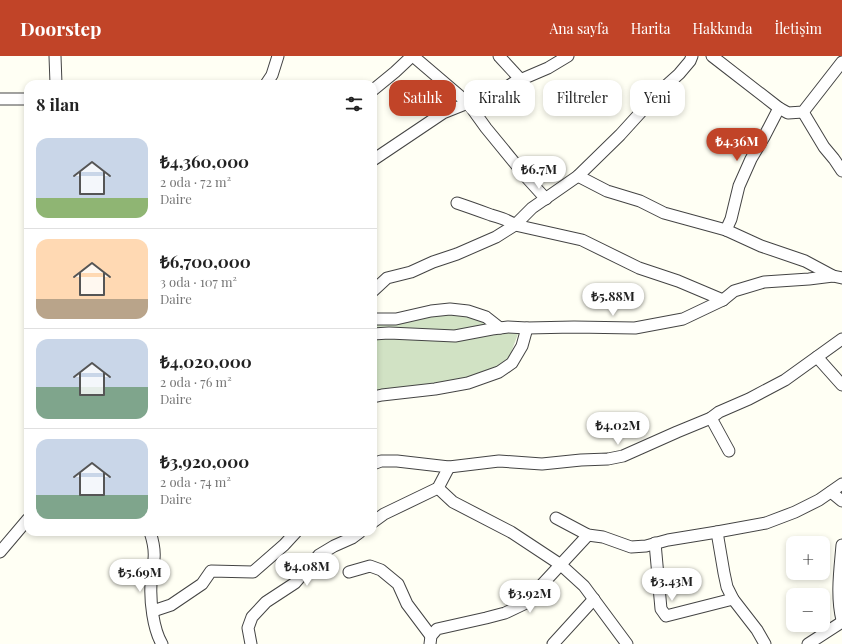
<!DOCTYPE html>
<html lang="tr">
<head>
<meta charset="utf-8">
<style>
  :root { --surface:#fff; --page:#f6f6f6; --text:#222; --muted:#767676; --line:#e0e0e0; --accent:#c14428 }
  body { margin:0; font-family:"Playfair Display",serif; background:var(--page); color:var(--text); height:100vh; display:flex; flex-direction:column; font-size:15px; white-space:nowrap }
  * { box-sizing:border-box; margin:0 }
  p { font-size:13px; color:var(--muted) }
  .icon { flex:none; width:22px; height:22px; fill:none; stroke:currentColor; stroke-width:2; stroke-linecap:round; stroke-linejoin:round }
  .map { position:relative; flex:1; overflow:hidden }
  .panel { position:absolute; left:24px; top:24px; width:353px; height:456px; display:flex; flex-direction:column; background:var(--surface); border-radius:12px; box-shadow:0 2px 6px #0003 }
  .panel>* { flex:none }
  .hud { position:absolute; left:389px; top:24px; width:380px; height:36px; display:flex; gap:8px }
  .buttons { position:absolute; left:786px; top:480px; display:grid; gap:8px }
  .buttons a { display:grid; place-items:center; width:44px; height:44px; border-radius:8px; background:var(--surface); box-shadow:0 2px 6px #0003; font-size:20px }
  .price { position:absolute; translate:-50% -34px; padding:0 9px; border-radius:14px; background:#fff; color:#222; font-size:13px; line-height:26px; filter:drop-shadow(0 1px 2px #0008) }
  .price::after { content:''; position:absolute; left:50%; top:24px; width:12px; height:9px; margin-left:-6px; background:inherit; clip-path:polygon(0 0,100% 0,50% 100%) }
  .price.active { background:var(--accent); color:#fff }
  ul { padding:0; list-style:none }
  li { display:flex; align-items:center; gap:12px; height:100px; padding:0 12px }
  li+li { border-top:1px solid var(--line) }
  li span { display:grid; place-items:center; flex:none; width:112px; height:80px; border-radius:12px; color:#555 }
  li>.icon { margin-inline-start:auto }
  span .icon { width:48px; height:48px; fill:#fffc; stroke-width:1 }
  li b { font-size:17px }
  h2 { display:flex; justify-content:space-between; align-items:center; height:48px; padding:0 12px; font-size:17px }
  .pill { padding:0 14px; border-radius:12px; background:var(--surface); box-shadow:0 2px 6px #0003; font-size:14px; line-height:36px }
  .pill.active { background:var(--accent); color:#fff }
  header { display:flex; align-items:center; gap:24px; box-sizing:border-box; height:56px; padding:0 20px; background:var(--accent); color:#fff }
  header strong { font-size:19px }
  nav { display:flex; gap:22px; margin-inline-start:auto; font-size:14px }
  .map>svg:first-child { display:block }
  .cemetery { fill:#d1e2c4 }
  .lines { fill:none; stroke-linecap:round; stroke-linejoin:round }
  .street-casing { stroke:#444; stroke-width:13 }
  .street { stroke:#fff; stroke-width:11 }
</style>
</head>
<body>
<header>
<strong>Doorstep</strong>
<nav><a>Ana sayfa</a><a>Harita</a><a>Hakkında</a><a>İletişim</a></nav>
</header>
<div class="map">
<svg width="842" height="588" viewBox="0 0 842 588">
  <rect width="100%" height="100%" fill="#fffff4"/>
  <g class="cemetery">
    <polygon points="434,257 475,260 488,268 481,271 451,277 373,274 373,266 392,267 408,266"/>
    <polygon points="502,276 518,278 509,302 500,310 471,320 445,326 373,337 373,282 444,283 456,286"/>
  </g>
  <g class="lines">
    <defs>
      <g id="street">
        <polyline points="55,0 56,28"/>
        <polyline points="413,0 468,47 486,72 527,122 546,143"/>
        <polyline points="499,0 521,24"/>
        <polyline points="712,0 779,52 788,57 803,56 842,6"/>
        <polyline points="266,28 272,19 278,0"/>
        <polyline points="373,34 395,16 412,0"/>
        <polyline points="0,43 28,43"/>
        <polyline points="803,56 824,91 834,103 842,115"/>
        <polyline points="373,104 443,57 468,47 498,37 513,27 548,12 568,0"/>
        <polyline points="578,120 607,135 640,145 664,157 726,174 761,190 805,205 833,220"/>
        <path d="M457 147C469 151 480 155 491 159 500 162 507 163 515 169L582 184 639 212 678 225 723 244"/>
        <polyline points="726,174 731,163 739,130 751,103 764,81 779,52"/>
        <polyline points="373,235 387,222 411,216 433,206 457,198 496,181 515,169 532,152 578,120 620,79 660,35 679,18 690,5 692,0"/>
        <polyline points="373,263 396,263 431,255 450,253 468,255 486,261 500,272"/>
        <polyline points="373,278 389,277 455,280 492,273 508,271 527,272 574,271 635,272 683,263 723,244 734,235 764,226 809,223 833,220 842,222"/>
        <polyline points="817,301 842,329"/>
        <polyline points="373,341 382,339 435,333 468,327 499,316 512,307 522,290 527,272"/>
        <polyline points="711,362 729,395"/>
        <polyline points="373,408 381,405 397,405 449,411 499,405 542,408 581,404 608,403 623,400 677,376 711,362 719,356 749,343 785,324 842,283"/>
        <polyline points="438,432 453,446 511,476 561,509 584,530 627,588"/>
        <polyline points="831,436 842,445"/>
        <polyline points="556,462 588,479 603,481 631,491 646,490 668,484 717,476 766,467 795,456 819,444 842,428"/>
        <polyline points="373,466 384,458 438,432 449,411"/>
        <path d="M150 476C153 485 155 494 154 503 154 512 152 520 151 528 150 545 153 573 162 588"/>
        <polyline points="717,476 724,517 727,531 733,543 757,574 765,588"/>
        <polyline points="655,487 661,553 666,560 733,543"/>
        <path d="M842 489C840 513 836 540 842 564"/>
        <polyline points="0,496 28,463"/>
        <polyline points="349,516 370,510 381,514 398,528 407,548 431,580"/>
        <polyline points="153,555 171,549 202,528 211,515 253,516 284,489 296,476"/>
        <polyline points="251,588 248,572 252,561 266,546 295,527 319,499 334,490 352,482 360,476"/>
        <polyline points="430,588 431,580 437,573 486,562 505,557 524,548 588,479"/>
        <polyline points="553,588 594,543"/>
        <polyline points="808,588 842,566"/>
      </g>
    </defs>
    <use href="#street" class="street-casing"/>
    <use href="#street" class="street"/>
  </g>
</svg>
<div class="buttons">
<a>+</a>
<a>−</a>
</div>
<b class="price active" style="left:737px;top:106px">₺4.36M</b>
<b class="price" style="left:539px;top:134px">₺6.7M</b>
<b class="price" style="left:613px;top:261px">₺5.88M</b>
<b class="price" style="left:618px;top:390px">₺4.02M</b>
<b class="price" style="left:307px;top:531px">₺4.08M</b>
<b class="price" style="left:140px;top:537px">₺5.69M</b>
<b class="price" style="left:672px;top:546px">₺3.43M</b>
<b class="price" style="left:530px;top:558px">₺3.92M</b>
<div class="hud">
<a class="pill active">Satılık</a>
<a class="pill">Kiralık</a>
<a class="pill">Filtreler</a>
<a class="pill">Yeni</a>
</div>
<section class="panel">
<h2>8 ilan<svg class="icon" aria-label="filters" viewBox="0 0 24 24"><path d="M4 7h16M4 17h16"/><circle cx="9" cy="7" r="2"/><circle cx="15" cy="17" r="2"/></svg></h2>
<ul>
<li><span style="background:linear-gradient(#c9d6e8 75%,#8fb573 0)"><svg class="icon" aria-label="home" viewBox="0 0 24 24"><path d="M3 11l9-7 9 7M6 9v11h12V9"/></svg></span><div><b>₺4,360,000</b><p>2 oda · 72 m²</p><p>Daire</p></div></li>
<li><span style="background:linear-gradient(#ffd9b3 75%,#b9a48a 0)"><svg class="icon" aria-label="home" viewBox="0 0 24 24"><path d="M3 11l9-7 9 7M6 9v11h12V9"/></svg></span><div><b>₺6,700,000</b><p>3 oda · 107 m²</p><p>Daire</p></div></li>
<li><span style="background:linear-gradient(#c9d6e8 60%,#7fa58c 0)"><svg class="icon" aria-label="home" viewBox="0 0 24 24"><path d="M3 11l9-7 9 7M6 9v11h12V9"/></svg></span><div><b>₺4,020,000</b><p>2 oda · 76 m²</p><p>Daire</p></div></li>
<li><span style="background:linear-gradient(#c9d6e8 70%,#7fa58c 0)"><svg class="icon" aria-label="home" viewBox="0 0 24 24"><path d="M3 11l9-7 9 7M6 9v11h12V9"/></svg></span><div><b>₺3,920,000</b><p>2 oda · 74 m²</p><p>Daire</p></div></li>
</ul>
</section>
</div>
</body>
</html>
